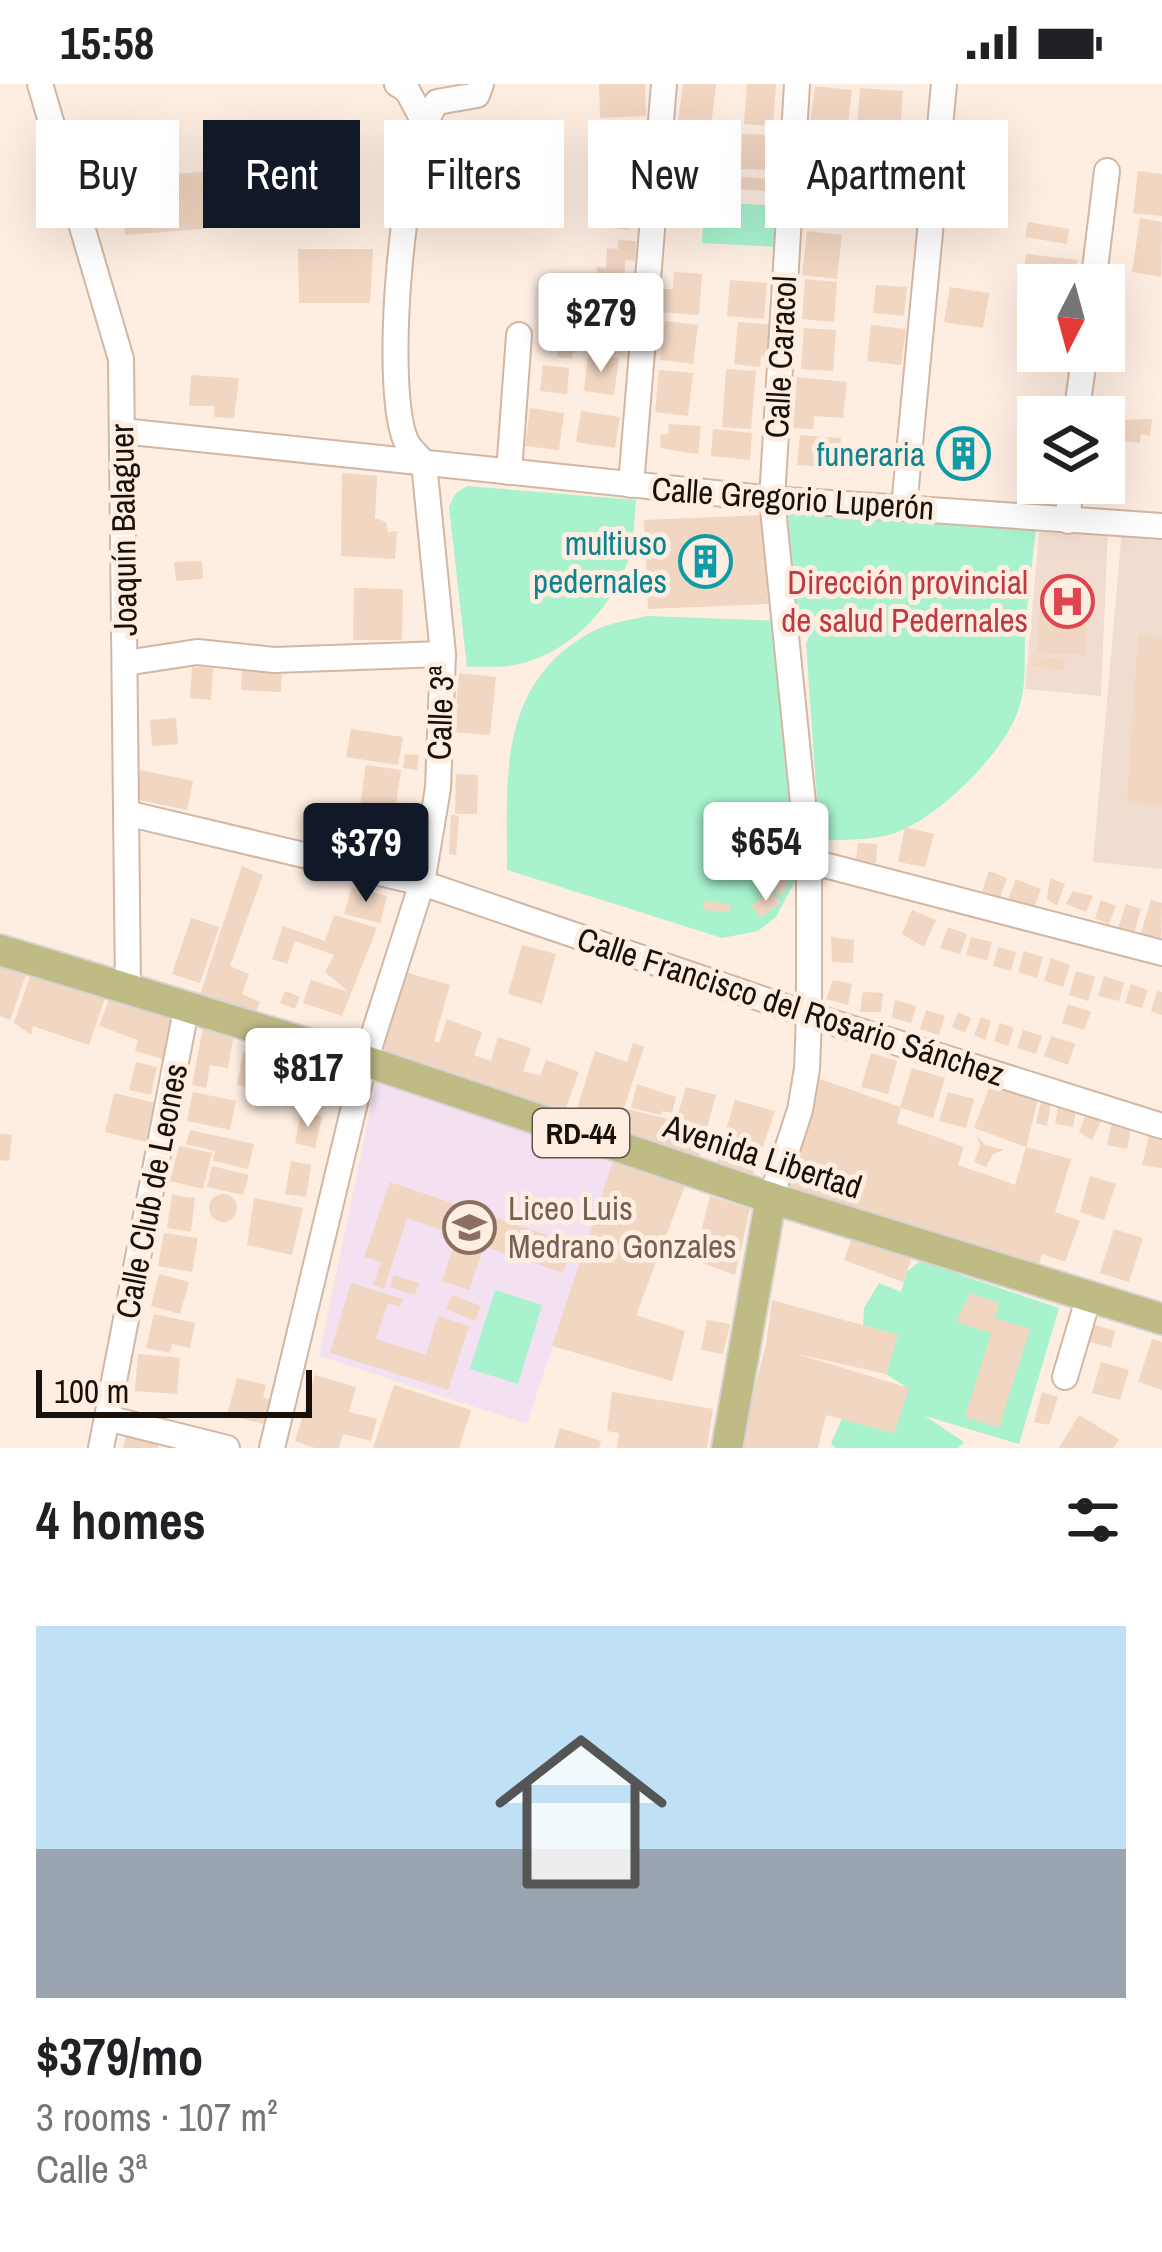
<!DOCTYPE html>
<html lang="en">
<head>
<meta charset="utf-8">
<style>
  :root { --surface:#fff; --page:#f6f6f6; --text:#202124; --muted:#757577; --accent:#111827 }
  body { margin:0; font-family:"Archivo Narrow",sans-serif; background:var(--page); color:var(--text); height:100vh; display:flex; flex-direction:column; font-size:45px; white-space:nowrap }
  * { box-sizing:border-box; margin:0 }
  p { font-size:39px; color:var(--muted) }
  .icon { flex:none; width:66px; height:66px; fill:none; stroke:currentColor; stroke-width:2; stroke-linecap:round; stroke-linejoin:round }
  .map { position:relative; height:1364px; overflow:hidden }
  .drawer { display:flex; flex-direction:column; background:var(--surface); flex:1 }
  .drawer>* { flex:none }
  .banner { position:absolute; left:36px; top:36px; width:1092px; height:108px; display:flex; gap:24px }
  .needle { width:78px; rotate:186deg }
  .controls { position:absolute; left:1017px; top:180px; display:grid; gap:24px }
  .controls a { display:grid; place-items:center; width:108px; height:108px; border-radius:0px; background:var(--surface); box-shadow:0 12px 48px #0002; font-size:60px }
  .scale { position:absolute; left:36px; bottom:30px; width:276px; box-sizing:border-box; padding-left:12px; border:6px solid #191009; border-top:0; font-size:33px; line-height:42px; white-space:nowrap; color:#191009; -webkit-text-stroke:9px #feede1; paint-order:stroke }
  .price { position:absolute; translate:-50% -102px; padding:0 27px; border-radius:12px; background:#fff; color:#222; font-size:39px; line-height:78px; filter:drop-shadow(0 3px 6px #0008) }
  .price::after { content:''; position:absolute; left:50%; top:72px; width:36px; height:27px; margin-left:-18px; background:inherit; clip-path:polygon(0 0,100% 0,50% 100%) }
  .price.on { background:var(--accent); color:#fff }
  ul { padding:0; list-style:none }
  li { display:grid; align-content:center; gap:24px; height:636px; padding:0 36px }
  li span { display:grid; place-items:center; height:372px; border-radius:0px; color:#555 }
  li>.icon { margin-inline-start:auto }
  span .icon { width:216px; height:216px; fill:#fffc; stroke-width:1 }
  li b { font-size:51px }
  h2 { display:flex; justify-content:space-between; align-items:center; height:144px; padding:0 36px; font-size:51px }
  .tag { padding:0 42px; border-radius:0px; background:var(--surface); box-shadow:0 12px 48px #0002; font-size:42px; line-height:108px }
  .tag.on { background:var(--accent); color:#fff }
  .status { display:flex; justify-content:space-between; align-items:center; height:84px; padding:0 60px; background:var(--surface); direction:ltr }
  .status svg { height:33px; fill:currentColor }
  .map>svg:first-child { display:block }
  .built { fill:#f1ddcf }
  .education { fill:#f3e0f1 }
  .green { fill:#a8f2ce }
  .building { fill:#f1d6c2 }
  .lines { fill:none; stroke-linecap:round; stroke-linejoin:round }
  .minor-casing { stroke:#d2b7a4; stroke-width:28 }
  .major-casing { stroke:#d6d4d3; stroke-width:34 }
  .minor { stroke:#fff; stroke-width:24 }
  .major { stroke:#bebb85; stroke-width:30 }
  .labels { text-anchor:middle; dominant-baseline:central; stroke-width:10; stroke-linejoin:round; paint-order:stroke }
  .shield { fill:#feede1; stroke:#5e524a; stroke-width:3 }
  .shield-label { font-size:30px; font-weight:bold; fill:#191009 }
  .street-label { font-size:33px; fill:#191009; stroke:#feede1 }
  .culture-label { font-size:33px; fill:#0d838f; stroke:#feede1; text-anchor:end }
  .health-label { font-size:33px; fill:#be3a42; stroke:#feede1; text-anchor:end }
  .education-label { font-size:33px; fill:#785e54; stroke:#feede1; text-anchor:start }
</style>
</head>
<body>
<div class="status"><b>15:58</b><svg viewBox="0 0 49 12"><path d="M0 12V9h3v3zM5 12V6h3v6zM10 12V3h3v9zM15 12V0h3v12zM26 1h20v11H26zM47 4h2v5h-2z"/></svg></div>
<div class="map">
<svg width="1162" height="1364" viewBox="0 0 1162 1364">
  <rect width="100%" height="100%" fill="#feede1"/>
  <g class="built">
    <polygon points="1040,441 1108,444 1101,612 1025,605"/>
    <polygon points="1122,445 1162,447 1162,785 1093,778"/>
  </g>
  <polygon class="education" points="376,999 613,1077 527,1340 319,1272"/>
  <g class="green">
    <polygon points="704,117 780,122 778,163 702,159"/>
    <path d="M467 402 636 416C634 434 635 454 630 471 614 523 569 571 514 581 499 584 482 582 467 583L449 423 455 410Z"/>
    <path d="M787 419 1036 441C1033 478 1027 515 1025 553 1024 578 1027 602 1018 627 1003 670 938 734 895 749 873 757 843 755 820 757L806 560 813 542 827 536H842L796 530Z"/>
    <path d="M647 532 781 537 803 782 776 833 758 847 722 854 507 786C507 692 497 599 593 547 609 539 630 536 647 532Z"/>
    <polygon points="925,1174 964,1192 1059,1224 1019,1360 925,1332 964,1358 958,1364 835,1364 831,1359 842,1335 894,1349 908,1304 886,1290 898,1251 863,1241 864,1224 879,1199 901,1208 907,1187"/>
    <polygon points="495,1206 542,1221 518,1300 470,1285"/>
  </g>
  <g class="building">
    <polygon points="599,0 645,0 646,32 600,34"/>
    <polygon points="683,0 716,0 711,43 678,38"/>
    <polygon points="747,0 776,0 773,42 744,40"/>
    <polygon points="815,2 852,6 847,46 810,41"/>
    <polygon points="860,4 903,7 900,50 857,47"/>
    <polygon points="678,46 708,48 705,87 675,85"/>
    <polygon points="742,50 772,51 771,86 741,85"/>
    <polygon points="812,51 849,53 847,94 810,91"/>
    <polygon points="615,52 642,55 638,98 611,95"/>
    <polygon points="221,86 225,143 125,151 120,95"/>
    <polygon points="1138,87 1162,90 1162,132 1133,129"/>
    <polygon points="705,92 736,94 735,105 705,102"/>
    <polygon points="742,93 775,95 774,108 740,105"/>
    <polygon points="814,97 844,99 841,137 811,134"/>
    <polygon points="608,104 635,108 629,146 603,142"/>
    <polygon points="1140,134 1162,138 1161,193 1132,188"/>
    <polygon points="1028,138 1069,145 1067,160 1025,153"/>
    <polygon points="807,147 842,151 837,195 802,191"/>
    <polygon points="618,156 636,157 635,177 625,176 624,198 607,197 606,206 596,206 597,183 606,184 607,164 618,165"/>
    <polygon points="298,165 373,165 370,219 299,219"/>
    <polygon points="1026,170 1077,176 1074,201 1022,202"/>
    <polygon points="674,188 702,190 699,231 661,228 663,205 673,205"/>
    <polygon points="805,195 837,198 834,238 802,235"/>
    <polygon points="730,196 767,199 764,235 727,232"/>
    <polygon points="876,201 907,203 904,232 873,229"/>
    <polygon points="950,203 989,209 983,244 944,238"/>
    <polygon points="603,217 622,219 617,265 598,263"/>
    <polygon points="665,237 698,241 693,280 660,276"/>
    <polygon points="738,238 775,241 772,273 761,272 760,283 734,280"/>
    <polygon points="871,241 906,245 901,281 867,277"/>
    <polygon points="804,244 836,246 833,287 801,285"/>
    <polygon points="559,254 575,256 572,275 557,273"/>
    <polygon points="588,271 619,274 614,311 584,307"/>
    <polygon points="543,281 569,284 567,310 540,307"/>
    <polygon points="726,285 756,287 751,345 722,343"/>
    <polygon points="659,286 693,289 688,332 655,328"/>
    <polygon points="191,291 239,294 234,334 214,333 215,322 189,322"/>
    <polygon points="797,293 847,298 843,334 814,332 813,345 793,344"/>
    <polygon points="1105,318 1123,320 1122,336 1152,335 1150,352 1141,350 1140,359 1115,356 1116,346 1104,345"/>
    <polygon points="530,324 564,329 559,366 525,362"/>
    <polygon points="581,327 620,333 615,364 576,358"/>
    <polygon points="669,340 701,342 698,370 660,364 661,350 668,350"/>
    <polygon points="713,345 752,349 750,376 711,372"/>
    <polygon points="949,345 982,349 982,393 945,391"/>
    <polygon points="800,351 841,354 838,384 797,381"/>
    <polygon points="342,389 377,392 375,434 386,438 388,448 397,447 395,475 341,472"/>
    <polygon points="764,431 768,520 648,525 644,436"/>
    <polygon points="202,477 203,495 176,497 174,478"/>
    <polygon points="1041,500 1089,502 1086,571 1037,569"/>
    <polygon points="354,504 403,505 402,556 353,556"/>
    <polygon points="1138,551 1162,553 1162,721 1127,719"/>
    <polygon points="1033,572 1066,576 1064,586 1032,582"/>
    <polygon points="242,582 282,584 281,608 241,606"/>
    <polygon points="192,583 213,584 211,616 190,614"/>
    <polygon points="459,589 496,593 490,651 454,648"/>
    <polygon points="176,634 178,660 152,662 150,636"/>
    <polygon points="351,645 403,653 398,681 346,673"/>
    <polygon points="405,670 419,671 417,686 403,684"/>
    <polygon points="366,681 401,686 394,735 359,729"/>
    <polygon points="140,686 193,697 187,726 134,715"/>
    <polygon points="456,690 478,691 477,730 455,730"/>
    <polygon points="451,731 459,732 456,771 449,770"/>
    <polygon points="905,743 934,750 925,783 898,778"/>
    <polygon points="858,759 877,760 876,779 856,777"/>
    <polygon points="242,782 263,791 230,882 249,890 242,910 260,918 252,937 197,920"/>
    <polygon points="782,782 793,787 783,811 771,806"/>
    <polygon points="989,787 1007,794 1000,813 982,807"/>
    <polygon points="1050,794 1065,800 1057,822 1047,815"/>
    <polygon points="1016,795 1041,805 1032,828 1007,818"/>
    <polygon points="352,803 387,812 380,839 344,830"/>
    <polygon points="771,806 781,818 761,834 751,822"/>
    <polygon points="1073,807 1093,812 1086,828 1066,820"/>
    <polygon points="1101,816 1116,822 1109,840 1095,835"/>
    <polygon points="1151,816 1162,819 1161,859 1140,852"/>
    <polygon points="704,817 730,820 730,828 703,826"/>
    <polygon points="1126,820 1141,825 1134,850 1118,845"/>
    <polygon points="912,826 936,836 924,863 902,850"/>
    <polygon points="334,831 377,844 342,932 303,919 311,896 349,908 325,888 334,871 295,857 287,880 272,875 283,842 325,857"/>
    <polygon points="191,834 219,843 200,899 172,890"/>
    <polygon points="948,843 967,850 960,870 940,864"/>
    <polygon points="831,853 854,856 853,879 832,878"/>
    <polygon points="971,853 992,858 987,876 966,871"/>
    <polygon points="522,861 556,870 542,920 508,910"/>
    <polygon points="998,863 1016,868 1011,887 993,882"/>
    <polygon points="1024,867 1043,873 1037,894 1018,888"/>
    <polygon points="1051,874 1070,881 1063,903 1044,897"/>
    <polygon points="0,880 27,888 10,936 0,932"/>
    <polygon points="398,886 450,901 434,957 439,959 447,935 482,948 474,971 491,977 498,953 531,964 523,987 540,992 546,976 579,988 562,1034 374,972"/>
    <polygon points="32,887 106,911 89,961 33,942 31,951 14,939"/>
    <polygon points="1076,887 1095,893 1088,917 1069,911"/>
    <polygon points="1104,892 1124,899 1119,917 1098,912"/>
    <polygon points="833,896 852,900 848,921 826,915"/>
    <polygon points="1131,900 1148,906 1142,924 1125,919"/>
    <polygon points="285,907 300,913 295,925 280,919"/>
    <polygon points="1157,907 1162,908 1162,931 1151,927"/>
    <polygon points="863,908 883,909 881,928 860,928"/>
    <polygon points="109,915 174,936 163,975 135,967 138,956 99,942"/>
    <polygon points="895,916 916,922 911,939 892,934"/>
    <polygon points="1068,920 1091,928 1084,946 1062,939"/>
    <polygon points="926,926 945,932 939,951 920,945"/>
    <polygon points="958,928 971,934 965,949 952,943"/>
    <polygon points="981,933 991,937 985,956 974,951"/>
    <polygon points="1000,939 1014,944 1008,962 994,957"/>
    <polygon points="203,944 234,950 228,984 210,981 206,1004 192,1001"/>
    <polygon points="1023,946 1042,952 1036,970 1017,964"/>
    <polygon points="1051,952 1075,960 1068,981 1044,972"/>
    <polygon points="633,959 644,963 624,1024 676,1037 686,1003 716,1011 698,1076 618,1052 622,1032 613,1052 573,1037 595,967 627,978"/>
    <polygon points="288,967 302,971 300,978 329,987 317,1025 274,1012"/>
    <polygon points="243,968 277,974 270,1007 237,1001"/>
    <polygon points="871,969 897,977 888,1010 861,1003"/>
    <polygon points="136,978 157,983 151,1011 129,1006"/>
    <polygon points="912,984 945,994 933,1034 901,1024 897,1039 964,1063 958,1081 978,1088 975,1095 979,1088 1015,1101 1026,1063 974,1044 991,999 1038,1016 1026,1063 1071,1075 1055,1128 1080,1137 1065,1178 1042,1170 1037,1185 782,1106 820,995 900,1023"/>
    <polygon points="637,1000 676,1013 672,1029 662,1027 661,1031 631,1024"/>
    <polygon points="193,1008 236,1017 230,1046 187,1037"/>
    <polygon points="948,1008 974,1015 966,1044 939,1037"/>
    <polygon points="114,1009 155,1019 146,1058 105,1048"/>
    <polygon points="735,1016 775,1027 751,1097 714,1086"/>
    <polygon points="1041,1017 1051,1019 1047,1042 1036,1039"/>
    <polygon points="1058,1023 1076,1026 1073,1043 1055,1040"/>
    <polygon points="301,1028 322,1032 315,1064 295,1059"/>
    <polygon points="1087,1028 1102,1035 1092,1056 1079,1048"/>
    <polygon points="1113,1033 1132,1037 1127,1065 1107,1061"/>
    <polygon points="190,1046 254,1060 248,1085 213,1077 215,1067 186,1060"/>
    <polygon points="0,1050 12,1051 9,1077 0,1076"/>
    <polygon points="977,1052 985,1061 1004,1066 993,1070 986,1083 974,1078 980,1063"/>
    <polygon points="1149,1052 1162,1056 1162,1084 1142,1081"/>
    <polygon points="179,1062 212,1069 203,1105 170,1097"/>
    <polygon points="291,1077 311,1081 306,1113 285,1110"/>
    <polygon points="613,1077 686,1099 636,1231 685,1247 672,1297 552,1262"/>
    <polygon points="212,1082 249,1091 243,1111 207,1103"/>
    <polygon points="1090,1092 1116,1100 1104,1136 1080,1128"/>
    <polygon points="390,1098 573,1160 563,1189 484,1162 469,1206 442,1197 457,1152 407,1134 384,1205 373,1201 381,1178 364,1173"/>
    <circle cx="223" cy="1124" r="14"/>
    <polygon points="172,1111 195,1114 191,1148 167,1144"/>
    <polygon points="710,1112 750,1125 735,1191 694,1176"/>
    <polygon points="254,1114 303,1124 292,1171 247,1161"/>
    <polygon points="1114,1145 1143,1154 1129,1198 1100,1189"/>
    <polygon points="164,1149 198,1154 192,1188 158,1182"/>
    <polygon points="853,1151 912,1173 903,1198 844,1176"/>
    <polygon points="159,1190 189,1198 180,1230 151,1222"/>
    <polygon points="394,1191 419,1199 415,1211 390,1203"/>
    <polygon points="351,1199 403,1215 400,1223 388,1219 376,1255 426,1271 438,1232 469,1242 448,1306 330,1269"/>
    <polygon points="970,1209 999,1219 995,1234 1030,1245 999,1344 965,1333 991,1249 956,1238"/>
    <polygon points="452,1211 481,1222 475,1237 446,1225"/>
    <polygon points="772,1216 898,1251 886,1290 794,1269 909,1304 894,1349 826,1331 818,1364 740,1364 748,1310 753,1311 766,1260"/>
    <polygon points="154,1230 195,1239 190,1264 172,1260 170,1269 146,1264"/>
    <polygon points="707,1236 730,1240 723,1270 701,1266"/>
    <polygon points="1092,1240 1115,1247 1111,1264 1088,1257"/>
    <polygon points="1152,1255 1162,1258 1162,1306 1138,1298"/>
    <polygon points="138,1270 180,1274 177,1310 135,1307"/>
    <polygon points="1101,1278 1129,1286 1120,1316 1092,1309"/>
    <polygon points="315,1291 356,1303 349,1328 377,1335 371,1357 343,1350 339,1364 315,1364 295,1357"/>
    <polygon points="237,1294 266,1301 263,1314 270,1315 264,1340 227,1331"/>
    <polygon points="394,1301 471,1326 459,1364 373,1364"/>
    <polygon points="612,1308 713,1325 707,1364 617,1364 619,1349 607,1347"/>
    <polygon points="1042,1308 1058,1313 1049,1341 1034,1338"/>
    <polygon points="1079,1331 1119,1355 1114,1364 1059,1364"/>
    <polygon points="560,1344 601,1357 599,1364 554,1364"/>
    <polygon points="127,1348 160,1356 158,1364 123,1364"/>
  </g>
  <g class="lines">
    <defs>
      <g id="minor">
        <polyline points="40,0 121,275 128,904"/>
        <polyline points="397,0 407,6 423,36"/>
        <polyline points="1093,201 1107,87"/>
        <polyline points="1076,333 1085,267"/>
        <polyline points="122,347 772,415 1162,442"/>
        <path d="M424 379C418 372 409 364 406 357 382 303 402 63 437 18L477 11 481 0"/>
        <polyline points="509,388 519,251"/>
        <polyline points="631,401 664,0"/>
        <polyline points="904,423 944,0"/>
        <polyline points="1068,437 1070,399"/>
        <polyline points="125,579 197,568 274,576 443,570"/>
        <polyline points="126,729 422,799 809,931 1162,1042"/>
        <polyline points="809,777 1162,869"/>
        <polyline points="771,1114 800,1026 807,985 809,931 809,777 772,415 797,0"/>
        <polyline points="1065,1293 1089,1212"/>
        <polyline points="107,1334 227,1364"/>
        <polyline points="101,1364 187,921"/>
        <polyline points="272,1364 365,977 422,799 438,704 443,570 424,379"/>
      </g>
      <g id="major">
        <polyline points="0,866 365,977 771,1114 1162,1235"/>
        <polyline points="727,1364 771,1114"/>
      </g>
    </defs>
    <use href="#minor" class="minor-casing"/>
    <use href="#major" class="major-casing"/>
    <use href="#minor" class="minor"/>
    <use href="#major" class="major"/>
  </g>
  <defs>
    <symbol id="building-ring" viewBox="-11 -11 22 22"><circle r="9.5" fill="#feede1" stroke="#0f9aa8" stroke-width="1.5"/><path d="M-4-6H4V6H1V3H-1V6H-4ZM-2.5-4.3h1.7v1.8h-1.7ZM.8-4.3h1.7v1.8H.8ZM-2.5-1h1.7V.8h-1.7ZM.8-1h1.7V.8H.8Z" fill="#0f9aa8"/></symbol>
    <symbol id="hospital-ring" viewBox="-11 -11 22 22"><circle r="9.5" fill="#feede1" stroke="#e0444e" stroke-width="1.5"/><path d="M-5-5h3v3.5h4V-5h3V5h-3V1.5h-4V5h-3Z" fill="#e0444e"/></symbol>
    <symbol id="school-ring" viewBox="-11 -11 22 22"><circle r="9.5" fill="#feede1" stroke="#8d6e63" stroke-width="1.5"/><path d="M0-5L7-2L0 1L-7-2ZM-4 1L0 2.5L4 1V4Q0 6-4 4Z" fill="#8d6e63"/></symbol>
  </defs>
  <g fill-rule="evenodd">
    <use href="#building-ring" x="934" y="340" width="59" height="59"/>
    <use href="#building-ring" x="676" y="448" width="59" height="59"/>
    <use href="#hospital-ring" x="1038" y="488" width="59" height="59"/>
    <use href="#school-ring" x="440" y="1114" width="59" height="59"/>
  </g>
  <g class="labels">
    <rect class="shield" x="533" y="1025" width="96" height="48" rx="9"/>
    <g class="shield-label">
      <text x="581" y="1049">RD-44</text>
    </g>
    <g class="street-label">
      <text transform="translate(780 273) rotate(-87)">Calle Caracol</text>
      <text transform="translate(793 414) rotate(4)">Calle Gregorio Luperón</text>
      <text transform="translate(123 446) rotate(-91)">Joaquín Balaguer</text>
      <text transform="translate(440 629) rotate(-88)">Calle 3ª</text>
      <text transform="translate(791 922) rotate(18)">Calle Francisco del Rosario Sánchez</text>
      <text transform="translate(763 1072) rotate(18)">Avenida Libertad</text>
      <text transform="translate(151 1107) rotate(-79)">Calle Club de Leones</text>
    </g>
    <g class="culture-label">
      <text x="925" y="370">funeraria</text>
      <text x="667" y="459">multiuso<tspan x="667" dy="38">pedernales</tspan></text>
    </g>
    <g class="health-label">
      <text x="1028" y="498">Dirección provincial<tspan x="1028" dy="38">de salud Pedernales</tspan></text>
    </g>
    <g class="education-label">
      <text x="508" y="1124">Liceo Luis<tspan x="508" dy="38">Medrano Gonzales</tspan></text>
    </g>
  </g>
</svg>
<div class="controls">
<a><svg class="needle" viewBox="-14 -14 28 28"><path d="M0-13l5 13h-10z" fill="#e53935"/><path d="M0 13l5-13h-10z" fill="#757577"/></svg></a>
<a><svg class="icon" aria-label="layers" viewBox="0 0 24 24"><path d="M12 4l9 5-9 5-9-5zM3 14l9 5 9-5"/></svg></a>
</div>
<div class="scale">100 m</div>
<b class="price" style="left:601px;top:291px">$279</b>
<b class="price" style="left:766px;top:820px">$654</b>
<b class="price on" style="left:366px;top:821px">$379</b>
<b class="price" style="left:308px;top:1046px">$817</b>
<div class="banner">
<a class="tag">Buy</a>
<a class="tag on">Rent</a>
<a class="tag">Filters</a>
<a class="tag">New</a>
<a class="tag">Apartment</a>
</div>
</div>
<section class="drawer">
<h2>4 homes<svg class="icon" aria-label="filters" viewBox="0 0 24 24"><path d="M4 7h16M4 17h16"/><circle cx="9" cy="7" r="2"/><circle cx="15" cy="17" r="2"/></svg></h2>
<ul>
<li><span style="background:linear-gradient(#bfe0f5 60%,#9aa5b1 0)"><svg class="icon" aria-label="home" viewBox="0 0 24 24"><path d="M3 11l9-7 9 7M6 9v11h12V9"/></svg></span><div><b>$379/mo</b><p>3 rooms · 107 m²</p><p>Calle 3ª</p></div></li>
</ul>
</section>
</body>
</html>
